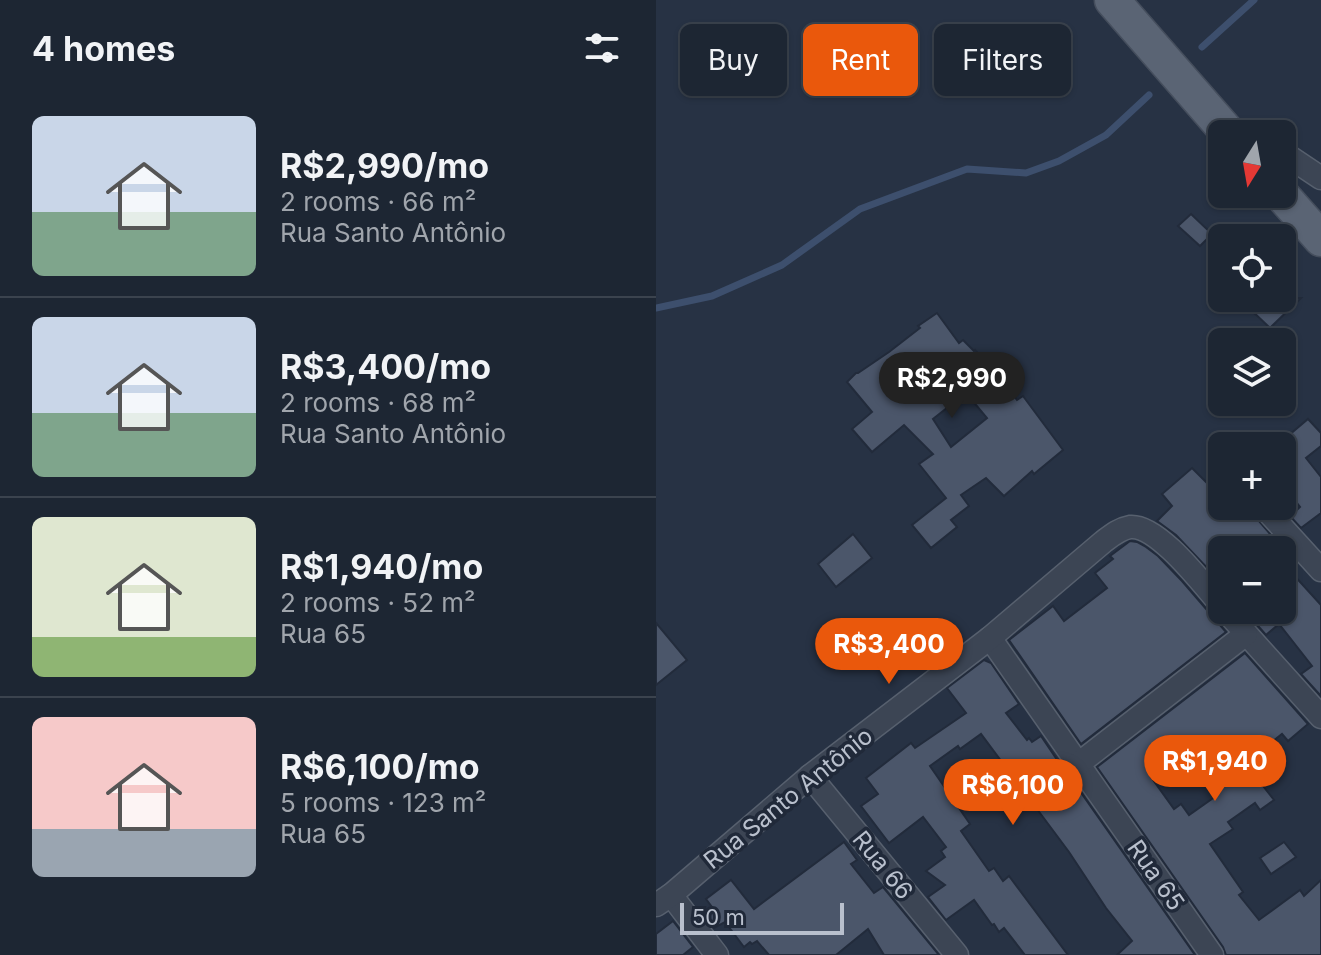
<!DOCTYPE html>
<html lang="en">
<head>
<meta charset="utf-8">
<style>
  :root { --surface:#1d2633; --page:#2a323f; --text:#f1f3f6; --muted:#a0a5ac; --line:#3b434e; --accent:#ea580c }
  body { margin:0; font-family:Inter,sans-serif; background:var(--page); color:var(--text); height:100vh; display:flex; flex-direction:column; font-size:30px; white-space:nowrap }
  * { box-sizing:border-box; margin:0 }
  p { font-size:26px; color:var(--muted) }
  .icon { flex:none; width:44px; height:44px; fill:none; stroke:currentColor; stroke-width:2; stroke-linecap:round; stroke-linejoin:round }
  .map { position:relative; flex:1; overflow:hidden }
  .side { display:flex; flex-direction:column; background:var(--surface); width:656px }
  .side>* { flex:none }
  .guide { position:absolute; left:24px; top:24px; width:520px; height:72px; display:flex; gap:16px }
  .needle { width:52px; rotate:191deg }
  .buttons { position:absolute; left:552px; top:120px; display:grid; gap:16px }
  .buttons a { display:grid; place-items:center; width:88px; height:88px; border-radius:12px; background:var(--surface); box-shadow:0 2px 6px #0004,0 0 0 2px var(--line); font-size:40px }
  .scale { position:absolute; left:24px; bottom:20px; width:164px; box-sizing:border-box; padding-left:8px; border:4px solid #b9c0cd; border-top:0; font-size:22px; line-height:28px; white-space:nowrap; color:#b9c0cd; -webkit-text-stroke:6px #202939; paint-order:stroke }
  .price { position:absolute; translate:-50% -68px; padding:0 18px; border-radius:28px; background:var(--accent); color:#fff; font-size:26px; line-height:52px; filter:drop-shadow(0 2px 4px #0008) }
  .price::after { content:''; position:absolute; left:50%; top:48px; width:24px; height:18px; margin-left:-12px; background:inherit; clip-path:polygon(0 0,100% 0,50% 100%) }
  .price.active { background:#222; color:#fff }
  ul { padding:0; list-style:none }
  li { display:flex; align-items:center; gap:24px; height:200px; padding:0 32px }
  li+li { border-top:2px solid var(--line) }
  li span { display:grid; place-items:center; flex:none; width:224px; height:160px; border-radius:12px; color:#555 }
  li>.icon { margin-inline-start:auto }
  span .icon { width:96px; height:96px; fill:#fffc; stroke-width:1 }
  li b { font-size:34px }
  h2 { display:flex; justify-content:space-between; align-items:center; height:96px; padding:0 32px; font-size:34px }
  .chip { padding:0 28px; border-radius:12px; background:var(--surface); box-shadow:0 2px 6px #0004,0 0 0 2px var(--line); font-size:28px; line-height:72px }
  .chip.active { background:var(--accent); color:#fff }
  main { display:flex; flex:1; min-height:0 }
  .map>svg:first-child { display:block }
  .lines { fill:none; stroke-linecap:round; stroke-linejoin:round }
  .stream { stroke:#3d4f6d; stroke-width:7 }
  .building { fill:#4b566a; stroke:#222b3b; stroke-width:2; fill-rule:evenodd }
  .street-casing { stroke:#57606e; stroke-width:25 }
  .primary-casing { stroke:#454e5d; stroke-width:37 }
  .street { stroke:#3c4554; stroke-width:22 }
  .primary { stroke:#5a6474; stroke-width:34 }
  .labels { text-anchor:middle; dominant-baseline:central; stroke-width:7; stroke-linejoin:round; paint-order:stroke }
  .street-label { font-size:24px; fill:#b9c0cd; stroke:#202939 }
</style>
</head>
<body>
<main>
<section class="side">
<h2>4 homes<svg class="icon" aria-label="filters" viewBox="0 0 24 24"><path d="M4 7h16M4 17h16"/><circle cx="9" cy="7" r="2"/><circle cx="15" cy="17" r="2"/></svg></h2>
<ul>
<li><span style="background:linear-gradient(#c9d6e8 60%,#7fa58c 0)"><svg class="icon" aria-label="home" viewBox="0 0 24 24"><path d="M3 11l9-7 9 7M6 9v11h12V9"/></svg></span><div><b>R$2,990/mo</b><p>2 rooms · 66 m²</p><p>Rua Santo Antônio</p></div></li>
<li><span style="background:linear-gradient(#c9d6e8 60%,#7fa58c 0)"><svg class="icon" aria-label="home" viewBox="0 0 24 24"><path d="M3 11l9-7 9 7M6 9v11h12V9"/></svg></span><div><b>R$3,400/mo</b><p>2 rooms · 68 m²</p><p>Rua Santo Antônio</p></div></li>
<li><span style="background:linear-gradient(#dfe7d0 75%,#8fb573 0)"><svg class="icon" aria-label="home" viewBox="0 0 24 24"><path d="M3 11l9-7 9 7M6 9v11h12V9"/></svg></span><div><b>R$1,940/mo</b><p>2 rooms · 52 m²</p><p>Rua 65</p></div></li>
<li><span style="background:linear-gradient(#f6c9c9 70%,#9aa5b1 0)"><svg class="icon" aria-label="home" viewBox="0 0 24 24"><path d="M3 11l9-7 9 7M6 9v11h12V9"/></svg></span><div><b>R$6,100/mo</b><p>5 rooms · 123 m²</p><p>Rua 65</p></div></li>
</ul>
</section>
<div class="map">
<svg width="665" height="955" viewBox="0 0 665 955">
  <rect width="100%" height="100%" fill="#273244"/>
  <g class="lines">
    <g class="stream">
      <polyline points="546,47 598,0"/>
      <polyline points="0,308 56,296 126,265 204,209 311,169 370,173 403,161 450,135 493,95"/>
    </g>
  </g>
  <g class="building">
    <polygon points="535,214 556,234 544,246 522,226"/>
    <polygon points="602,298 645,298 614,328 592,307"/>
    <path d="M281 313 303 343 307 340 318 351 319 350 328 360 329 359 361 400 367 396 407 450 378 474 376 471 348 496 330 478 305 495 313 506 295 520 301 527 275 548 256 525 290 498 263 464 277 454 248 425 216 452 196 429 216 412 191 382 200 373H202L233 352 264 328 262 326ZM310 393 331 418 295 447 277 419Z"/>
    <polygon points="652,419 665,433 665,446 650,458 665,477 665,513 645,528 634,516 644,507 626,484 626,441"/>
    <polygon points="536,468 566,498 566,506 590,506 628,550 591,550 588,545 582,550 566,550 566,564 556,573 520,535 501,521 516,506 506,494"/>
    <polygon points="197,534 216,558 180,587 162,564"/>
    <polygon points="474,541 481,542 490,547 502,556 526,581 570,632 425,744 353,640 397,606 408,621 451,588 439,573 457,559 454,556"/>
    <polygon points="626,562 665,605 665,696 645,674 656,666 623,624 610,635 588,610 626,610"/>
    <polygon points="0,623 31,660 0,685"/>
    <path d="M589 653 652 724 632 741 626 734 589 763 618 800 604 810 599 803 572 822 577 829 554 844 587 892 583 895 603 920 644 890 648 896 665 880V955H570L567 947 441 767ZM524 743 560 796 533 815 525 804 518 809 495 777 502 772 496 763Z"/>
    <polygon points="328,660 335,663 363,704 350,713 371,740 373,738 376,742 385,736 410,773 414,777 539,955 461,955 476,941 450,908 413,852 325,734 304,749 302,746 274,766 314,824 305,831 333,871 338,868 347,881 353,876 412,955 369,955 348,928 343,932 338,924 336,925 318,900 290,920 272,897 289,885 270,871 289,857 285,851 290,847 267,817 233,843 205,806 222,794 210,778 255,743 259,748 310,713 291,688"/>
    <polygon points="188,842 201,860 195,864 218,893 227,887 283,955 228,955 212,929 180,955 113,955 101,941 96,944 94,942 88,947 69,922 58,928 47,914 56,907 50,899 75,880 98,909"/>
    <polygon points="628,842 640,857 615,874 604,858"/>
    <polygon points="17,921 37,947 27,955 0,955 0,934"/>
  </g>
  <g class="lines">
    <defs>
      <g id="street">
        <polyline points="626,152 665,178"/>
        <polyline points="613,513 665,570"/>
        <polyline points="569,610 665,717"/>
        <polyline points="334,638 556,955"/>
        <polyline points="421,765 590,634"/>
        <polyline points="154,776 301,955"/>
        <polyline points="15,895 61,955"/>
        <path d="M0 905 15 895 154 776 334 638 447 542C455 536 463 529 474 527 502 524 548 586 566 606"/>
      </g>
      <g id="primary">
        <polyline points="456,0 573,134"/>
        <polyline points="625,194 665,239"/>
      </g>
    </defs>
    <use href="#street" class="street-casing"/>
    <use href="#primary" class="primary-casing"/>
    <use href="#street" class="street"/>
    <use href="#primary" class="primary"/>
  </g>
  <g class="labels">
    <g class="street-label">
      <text transform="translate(132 798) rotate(-39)">Rua Santo Antônio</text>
      <text transform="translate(227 865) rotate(51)">Rua 66</text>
      <text transform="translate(500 875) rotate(55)">Rua 65</text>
    </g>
  </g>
</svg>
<div class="buttons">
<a><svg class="needle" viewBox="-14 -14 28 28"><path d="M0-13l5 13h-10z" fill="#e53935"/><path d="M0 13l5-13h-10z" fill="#a0a5ac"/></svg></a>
<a><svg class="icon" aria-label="locate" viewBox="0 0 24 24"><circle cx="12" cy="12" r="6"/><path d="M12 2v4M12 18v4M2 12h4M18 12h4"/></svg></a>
<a><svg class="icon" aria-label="layers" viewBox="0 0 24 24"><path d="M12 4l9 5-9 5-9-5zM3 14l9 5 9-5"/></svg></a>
<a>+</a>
<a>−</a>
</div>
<div class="scale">50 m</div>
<b class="price active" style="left:296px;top:420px">R$2,990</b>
<b class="price" style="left:233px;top:686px">R$3,400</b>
<b class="price" style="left:559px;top:803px">R$1,940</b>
<b class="price" style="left:357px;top:827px">R$6,100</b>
<div class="guide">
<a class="chip">Buy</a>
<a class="chip active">Rent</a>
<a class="chip">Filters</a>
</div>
</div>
</main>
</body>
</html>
